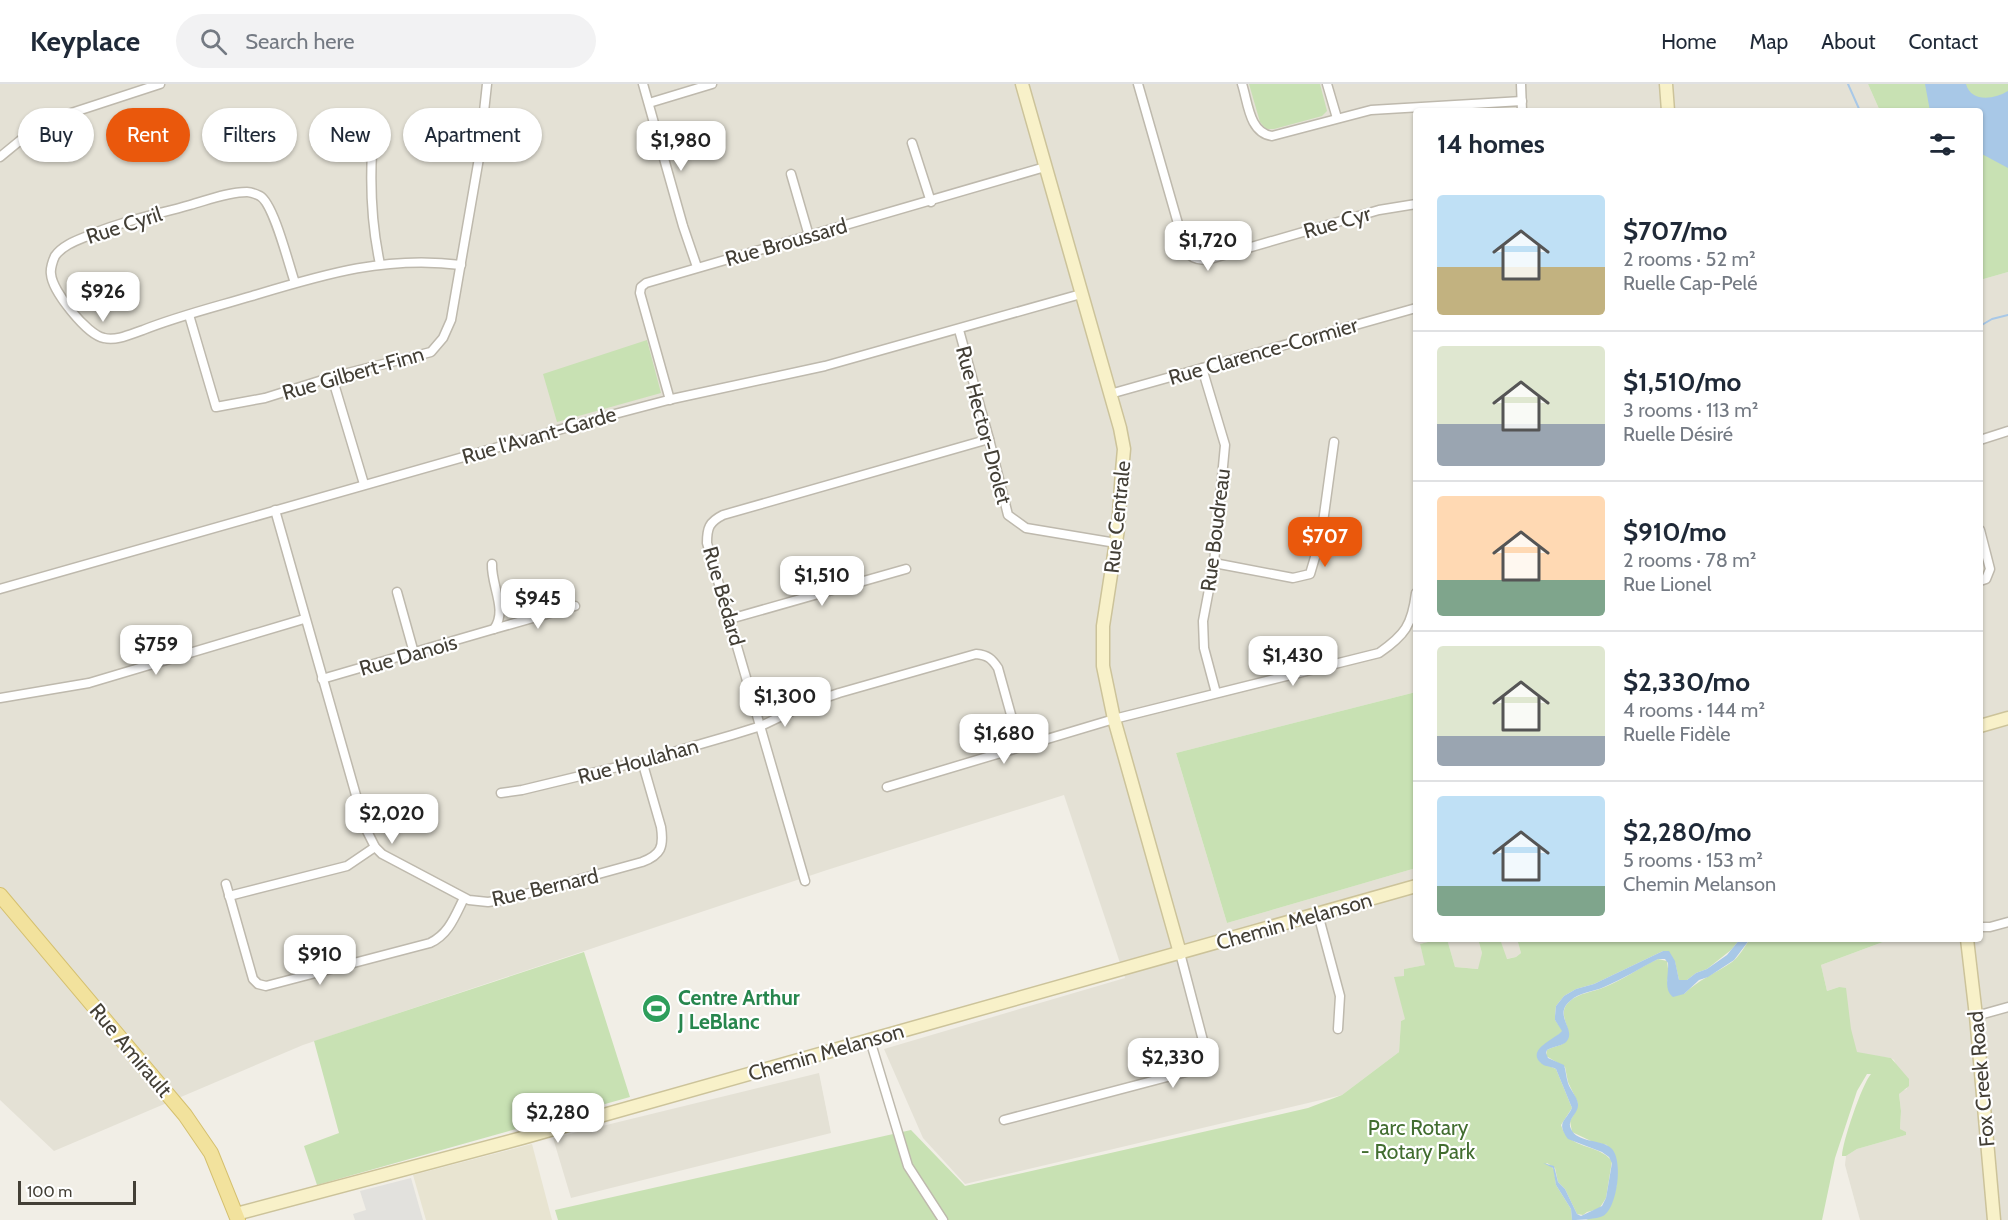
<!DOCTYPE html>
<html lang="en">
<head>
<meta charset="utf-8">
<style>
  :root { --surface:#fff; --page:#f2f2f3; --text:#1f2937; --muted:#747a83; --line:#e0e1e3; --accent:#ea580c }
  body { margin:0; font-family:Cabin,sans-serif; background:var(--page); color:var(--text); height:100vh; display:flex; flex-direction:column; font-size:22px; white-space:nowrap }
  * { box-sizing:border-box; margin:0 }
  p { font-size:20px; color:var(--muted) }
  .icon { flex:none; width:33px; height:33px; fill:none; stroke:currentColor; stroke-width:2; stroke-linecap:round; stroke-linejoin:round }
  .map { position:relative; flex:1; overflow:hidden }
  .panel { position:absolute; left:1413px; top:24px; width:570px; height:834px; display:flex; flex-direction:column; background:var(--surface); border-radius:6px; box-shadow:0 2px 4px #0004 }
  .panel>* { flex:none }
  .top-card { position:absolute; left:18px; top:24px; width:570px; height:54px; display:flex; gap:12px }
  .scale { position:absolute; left:18px; bottom:15px; width:118px; box-sizing:border-box; padding-left:6px; border:3px solid #433f36; border-top:0; font-size:16px; line-height:21px; white-space:nowrap; color:#433f36; -webkit-text-stroke:4px #fff; paint-order:stroke }
  .price { position:absolute; translate:-50% -51px; padding:0 14px; border-radius:12px; background:#fff; color:#222; font-size:20px; line-height:39px; filter:drop-shadow(0 2px 3px #0008) }
  .price::after { content:''; position:absolute; left:50%; top:36px; width:18px; height:14px; margin-left:-9px; background:inherit; clip-path:polygon(0 0,100% 0,50% 100%) }
  .price.current { background:var(--accent); color:#fff }
  ul { padding:0; list-style:none }
  li { display:flex; align-items:center; gap:18px; height:150px; padding:0 24px }
  li+li { border-top:2px solid var(--line) }
  li span { display:grid; place-items:center; flex:none; width:168px; height:120px; border-radius:6px; color:#555 }
  li>.icon { margin-inline-start:auto }
  span .icon { width:72px; height:72px; fill:#fffc; stroke-width:1 }
  li b { font-size:26px }
  h2 { display:flex; justify-content:space-between; align-items:center; height:72px; padding:0 24px; font-size:26px }
  .chip { padding:0 21px; border-radius:27px; background:var(--surface); box-shadow:0 2px 4px #0004; font-size:21px; line-height:54px }
  .chip.current { background:var(--accent); color:#fff }
  header { display:flex; align-items:center; gap:36px; box-sizing:border-box; height:84px; padding:0 30px; background:var(--surface); border-bottom:2px solid var(--line) }
  header strong { font-size:28px }
  nav { display:flex; gap:33px; margin-inline-start:auto; font-size:21px }
  .search { width:420px; height:54px; background:var(--page); display:flex; align-items:center; gap:15px; box-sizing:border-box; padding:0 21px; border-radius:33px; color:var(--muted); font-size:22px }
  .map>svg:first-child { display:block }
  .residential { fill:#e4e1d5 }
  .education { fill:#e8e4d1 }
  .green { fill:#c8e1b3 }
  .parking { fill:#e2e1dd }
  .water { fill:#a8c8e7 }
  .lines { fill:none; stroke-linecap:round; stroke-linejoin:round }
  .stream { stroke:#a8c8e7; stroke-width:2 }
  .street-casing { stroke:#beb9ad; stroke-width:11 }
  .secondary-casing { stroke:#ccc39a; stroke-width:15 }
  .primary-casing { stroke:#d5c06f; stroke-width:16 }
  .street { stroke:#fff; stroke-width:8 }
  .secondary { stroke:#f8f1c9; stroke-width:12 }
  .primary { stroke:#f2e29d; stroke-width:14 }
  .labels { text-anchor:middle; dominant-baseline:central; stroke-width:4.5; stroke-linejoin:round; paint-order:stroke }
  .street-label { font-size:21px; fill:#433f36; stroke:#fff }
  .leisure-label { font-size:21px; font-weight:bold; fill:#27864d; stroke:#fff; text-anchor:start }
  .park-label { font-size:21px; fill:#426d30; stroke:#fff }
</style>
</head>
<body>
<header>
<strong>Keyplace</strong>
<div class="search"><svg class="icon" aria-label="search" viewBox="0 0 24 24"><circle cx="10" cy="10" r="6"/><path d="M15 15l6 6"/></svg>Search here</div>
<nav><a>Home</a><a>Map</a><a>About</a><a>Contact</a></nav>
</header>
<div class="map">
<svg width="2008" height="1136" viewBox="0 0 2008 1136">
  <rect width="100%" height="100%" fill="#f1eee6"/>
  <g class="residential">
    <polygon points="0,0 1868,0 1880,27 1416,27 1416,608 1176,669 1227,839 1416,784 1416,855 1440,855 1420,860 1426,881 1404,885 1405,935 1401,937 1399,968 1342,1011 965,1100 923,1054 884,965 1125,894 1064,711 827,786 303,961 54,1067 0,1016"/>
    <polygon points="2008,188 2008,1136 1860,1136 1845,1081 1846,1072 1857,1065 1906,1051 1900,1045 1901,1027 1899,1010 1900,1007 1907,1005 1894,976 1891,974 1856,969 1839,903 1827,907 1821,881 1891,855 1980,855 1980,196"/>
    <polygon points="1447,855 1478,855 1482,869 1479,885 1455,883"/>
    <polygon points="1500,855 1517,855 1521,869 1516,873 1506,875"/>
    <polygon points="819,989 831,1049 571,1114 553,1054"/>
  </g>
  <polygon class="education" points="532,1060 552,1136 426,1136 413,1091"/>
  <g class="green">
    <polygon points="1249,0 1320,0 1327,27 1322,32 1274,45 1266,45 1260,38"/>
    <polygon points="1868,0 2008,0 2008,188 1980,196 1980,27 1880,27"/>
    <polygon points="647,256 661,309 557,338 543,290"/>
    <polygon points="1416,608 1416,784 1227,839 1176,669"/>
    <path d="M1440 855H1447L1455 883 1478 885 1482 869 1478 855H1500L1507 875 1516 873 1521 869 1517 855H1740L1731 866 1707 885 1696 889 1687 896H1679L1675 878 1666 867H1663L1594 900 1576 905 1564 912 1556 922 1555 932V936L1563 947 1538 969 1540 978 1556 985 1572 1024 1561 1041C1568 1066 1598 1059 1612 1077L1606 1114 1599 1125 1587 1128 1583 1131 1577 1130 1565 1105 1558 1098 1555 1084 1547 1079 1546 1080 1551 1082 1554 1086 1556 1101 1571 1125 1572 1136H558L555 1126 911 1046 965 1102 1308 1024 1342 1011 1399 968 1401 937 1405 935 1394 893 1404 892V885L1425 881 1420 860Z"/>
    <path d="M1750 855H1891L1821 881 1827 907 1839 903 1846 904 1851 945 1857 968 1891 974 1909 995V1002L1899 1010 1901 1027 1900 1045 1906 1048V1051L1857 1065 1846 1072H1842C1842 1059 1862 1000 1871 990H1867L1857 1007 1835 1074 1822 1136H1586L1592 1133H1599C1624 1105 1618 1094 1607 1061L1593 1058 1572 1048 1570 1037C1573 1031 1579 1025 1577 1017L1568 998 1565 983 1546 972 1547 966C1552 963 1560 962 1564 959 1578 948 1553 931 1570 917 1579 909 1593 908 1605 903 1623 896 1640 883 1658 875L1667 877 1669 892 1667 897 1684 910C1698 896 1716 889 1732 878 1739 873 1745 862 1750 855Z"/>
    <polygon points="584,868 630,1013 317,1101 304,1062 339,1049 314,957"/>
  </g>
  <polygon class="parking" points="411,1094 423,1136 355,1136 353,1130 366,1126 360,1107"/>
  <g class="water">
    <path d="M1925 0H1966C1971 19 1995 15 2008 7V84L1980 69V27H1930Z"/>
    <path d="M1740 855H1750L1734 876 1708 893 1699 896 1684 910 1673 913C1663 905 1669 891 1668 879L1665 875H1658C1640 884 1623 895 1604 903 1593 908 1579 908 1570 917 1552 932 1579 947 1565 959 1560 962 1552 963 1547 966L1546 969 1548 974 1564 981C1566 987 1566 993 1568 999 1570 1006 1577 1012 1578 1020 1579 1030 1566 1035 1571 1045 1577 1059 1601 1055 1611 1064 1624 1075 1617 1125 1603 1132 1597 1135 1580 1136 1572 1136L1571 1125 1556 1101 1553 1084 1543 1079 1554 1082 1558 1098 1565 1105 1577 1130 1581 1132 1602 1122 1606 1114 1612 1079 1609 1073 1602 1068 1568 1055C1556 1038 1565 1038 1572 1024L1556 985C1551 982 1546 983 1542 980 1524 966 1557 954 1562 947L1555 936V932L1556 922 1564 912 1576 905 1594 900 1663 867H1669L1675 877 1679 896H1687L1696 889 1707 885 1727 871Z"/>
  </g>
  <g class="lines">
    <g class="stream">
      <polyline points="1848,0 1860,27"/>
      <polyline points="1980,242 1992,235 2008,231"/>
    </g>
    <defs>
      <g id="street">
        <polyline points="643,0 683,142 697,183"/>
        <path d="M1138 0 1185 164C1190 175 1199 177 1210 175L1379 126 1416 120"/>
        <path d="M1242 0C1248 18 1249 49 1272 52L1371 26 1522 17"/>
        <polyline points="1327,0 1337,34"/>
        <polyline points="1521,0 1522,27"/>
        <polyline points="649,19 712,0"/>
        <polyline points="912,59 931,118"/>
        <path d="M372 68C370 107 372 143 380 180"/>
        <polyline points="0,73 28,50 59,33 160,0"/>
        <polyline points="791,90 809,152"/>
        <path d="M295 199C289 182 274 120 260 112 256 110 251 108 247 108 228 108 208 116 190 121 155 131 118 138 85 153 75 157 62 162 55 172 53 176 50 185 51 190 52 207 87 251 104 254 117 257 131 250 143 246 178 232 215 223 252 212 322 191 386 171 461 181"/>
        <polyline points="189,231 216,323 265,314 332,293 431,268 443,254 451,236 479,74 487,0"/>
        <polyline points="959,246 989,355 1008,431 1026,444 1116,459"/>
        <polyline points="1202,284 1225,361 1214,479 1203,537 1204,564 1216,609"/>
        <polyline points="332,293 364,400"/>
        <polyline points="1110,310 1416,224"/>
        <polyline points="670,316 640,209 641,203 646,199 1045,83"/>
        <polyline points="1980,356 2008,347"/>
        <path d="M275 426 365 743 375 763 382 770 469 816 488 818 508 815 642 778C661 771 664 763 661 743L642 677"/>
        <polyline points="1980,446 1990,485 1986,495 1980,497"/>
        <polyline points="1214,479 1293,494 1310,490 1321,453 1334,358"/>
        <polyline points="0,505 611,331 672,315 825,282 1081,210"/>
        <polyline points="397,508 414,569"/>
        <polyline points="730,535 906,485"/>
        <polyline points="494,545 575,522"/>
        <path d="M322 595 494 545C508 526 491 502 492 480"/>
        <polyline points="0,614 89,599 304,535"/>
        <path d="M887 703 1114 635 1379 569C1405 551 1412 541 1416 509"/>
        <path d="M501 709 522 706 642 677 732 651 761 642 807 620 839 609 976 570C988 571 992 575 998 584L1020 663"/>
        <path d="M805 797 707 459C707 444 709 438 723 431L989 355"/>
        <path d="M226 800 253 895 258 900 266 902 430 859C449 850 455 832 464 814"/>
        <polyline points="229,812 347,782 375,763"/>
        <polyline points="1318,830 1340,912 1338,945"/>
        <polyline points="1980,843 1990,843 2008,838"/>
        <polyline points="1976,932 2008,923"/>
        <polyline points="870,956 908,1082 943,1136"/>
        <path d="M1004 1036 1190 987C1201 983 1205 980 1206 968L1180 869"/>
      </g>
      <g id="secondary">
        <polyline points="1022,0 1120,344 1124,365 1122,387 1118,445 1103,542 1103,582 1114,635 1180,869"/>
        <polyline points="1666,0 1668,27"/>
        <polyline points="1980,642 2008,634"/>
        <polyline points="1967,855 1976,932 1994,1136"/>
        <polyline points="236,1130 522,1054 1416,802"/>
      </g>
      <polyline id="primary" points="0,811 185,1031 211,1069 238,1136"/>
    </defs>
    <use href="#street" class="street-casing"/>
    <use href="#secondary" class="secondary-casing"/>
    <use href="#primary" class="primary-casing"/>
    <use href="#street" class="street"/>
    <use href="#secondary" class="secondary"/>
    <use href="#primary" class="primary"/>
  </g>
  <defs>
    <symbol id="stadium-disc" viewBox="-11 -11 22 22"><circle r="9.5" fill="#2e9e5b" stroke="#fff"/><path d="M0-5a6.5 5 0 1 0 0 10a6.5 5 0 1 0 0-10ZM-3.5-1.8h7v3.6h-7Z" fill="#fff"/></symbol>
  </defs>
  <g fill-rule="evenodd">
    <use href="#stadium-disc" x="640" y="908" width="33" height="33"/>
  </g>
  <g class="labels">
    <g class="street-label">
      <text transform="translate(1337 138) rotate(-16)">Rue Cyr</text>
      <text transform="translate(124 141) rotate(-18)">Rue Cyril</text>
      <text transform="translate(786 158) rotate(-16)">Rue Broussard</text>
      <text transform="translate(1263 267) rotate(-16)">Rue Clarence-Cormier</text>
      <text transform="translate(353 289) rotate(-16)">Rue Gilbert-Finn</text>
      <text transform="translate(984 341) rotate(75)">Rue Hector-Drolet</text>
      <text transform="translate(539 351) rotate(-16)">Rue l'Avant-Garde</text>
      <text transform="translate(1117 433) rotate(-84)">Rue Centrale</text>
      <text transform="translate(1215 446) rotate(-83)">Rue Boudreau</text>
      <text transform="translate(724 512) rotate(74)">Rue Bédard</text>
      <text transform="translate(408 571) rotate(-16)">Rue Danois</text>
      <text transform="translate(638 677) rotate(-15)">Rue Houlahan</text>
      <text transform="translate(545 803) rotate(-13)">Rue Bernard</text>
      <text transform="translate(1294 837) rotate(-16)">Chemin Melanson</text>
      <text transform="translate(131 966) rotate(50)">Rue Amirault</text>
      <text transform="translate(826 968) rotate(-16)">Chemin Melanson</text>
      <text transform="translate(1981 995) rotate(-95)">Fox Creek Road</text>
    </g>
    <g class="leisure-label">
      <text x="678" y="913">Centre Arthur<tspan x="678" dy="24">J LeBlanc</tspan></text>
    </g>
    <g class="park-label">
      <text x="1418" y="1043">Parc Rotary<tspan x="1418" dy="24">- Rotary Park</tspan></text>
    </g>
  </g>
</svg>
<div class="scale">100 m</div>
<b class="price" style="left:681px;top:88px">$1,980</b>
<b class="price" style="left:1208px;top:188px">$1,720</b>
<b class="price" style="left:103px;top:239px">$926</b>
<b class="price current" style="left:1325px;top:484px">$707</b>
<b class="price" style="left:822px;top:523px">$1,510</b>
<b class="price" style="left:538px;top:546px">$945</b>
<b class="price" style="left:156px;top:592px">$759</b>
<b class="price" style="left:1293px;top:603px">$1,430</b>
<b class="price" style="left:785px;top:644px">$1,300</b>
<b class="price" style="left:1004px;top:681px">$1,680</b>
<b class="price" style="left:392px;top:761px">$2,020</b>
<b class="price" style="left:320px;top:902px">$910</b>
<b class="price" style="left:1173px;top:1005px">$2,330</b>
<b class="price" style="left:558px;top:1060px">$2,280</b>
<div class="top-card">
<a class="chip">Buy</a>
<a class="chip current">Rent</a>
<a class="chip">Filters</a>
<a class="chip">New</a>
<a class="chip">Apartment</a>
</div>
<section class="panel">
<h2>14 homes<svg class="icon" aria-label="filters" viewBox="0 0 24 24"><path d="M4 7h16M4 17h16"/><circle cx="9" cy="7" r="2"/><circle cx="15" cy="17" r="2"/></svg></h2>
<ul>
<li><span style="background:linear-gradient(#bfe0f5 60%,#c2b280 0)"><svg class="icon" aria-label="home" viewBox="0 0 24 24"><path d="M3 11l9-7 9 7M6 9v11h12V9"/></svg></span><div><b>$707/mo</b><p>2 rooms · 52 m²</p><p>Ruelle Cap-Pelé</p></div></li>
<li><span style="background:linear-gradient(#dfe7d0 65%,#9aa5b1 0)"><svg class="icon" aria-label="home" viewBox="0 0 24 24"><path d="M3 11l9-7 9 7M6 9v11h12V9"/></svg></span><div><b>$1,510/mo</b><p>3 rooms · 113 m²</p><p>Ruelle Désiré</p></div></li>
<li><span style="background:linear-gradient(#ffd9b3 70%,#7fa58c 0)"><svg class="icon" aria-label="home" viewBox="0 0 24 24"><path d="M3 11l9-7 9 7M6 9v11h12V9"/></svg></span><div><b>$910/mo</b><p>2 rooms · 78 m²</p><p>Rue Lionel</p></div></li>
<li><span style="background:linear-gradient(#dfe7d0 75%,#9aa5b1 0)"><svg class="icon" aria-label="home" viewBox="0 0 24 24"><path d="M3 11l9-7 9 7M6 9v11h12V9"/></svg></span><div><b>$2,330/mo</b><p>4 rooms · 144 m²</p><p>Ruelle Fidèle</p></div></li>
<li><span style="background:linear-gradient(#bfe0f5 75%,#7fa58c 0)"><svg class="icon" aria-label="home" viewBox="0 0 24 24"><path d="M3 11l9-7 9 7M6 9v11h12V9"/></svg></span><div><b>$2,280/mo</b><p>5 rooms · 153 m²</p><p>Chemin Melanson</p></div></li>
</ul>
</section>
</div>
</body>
</html>
